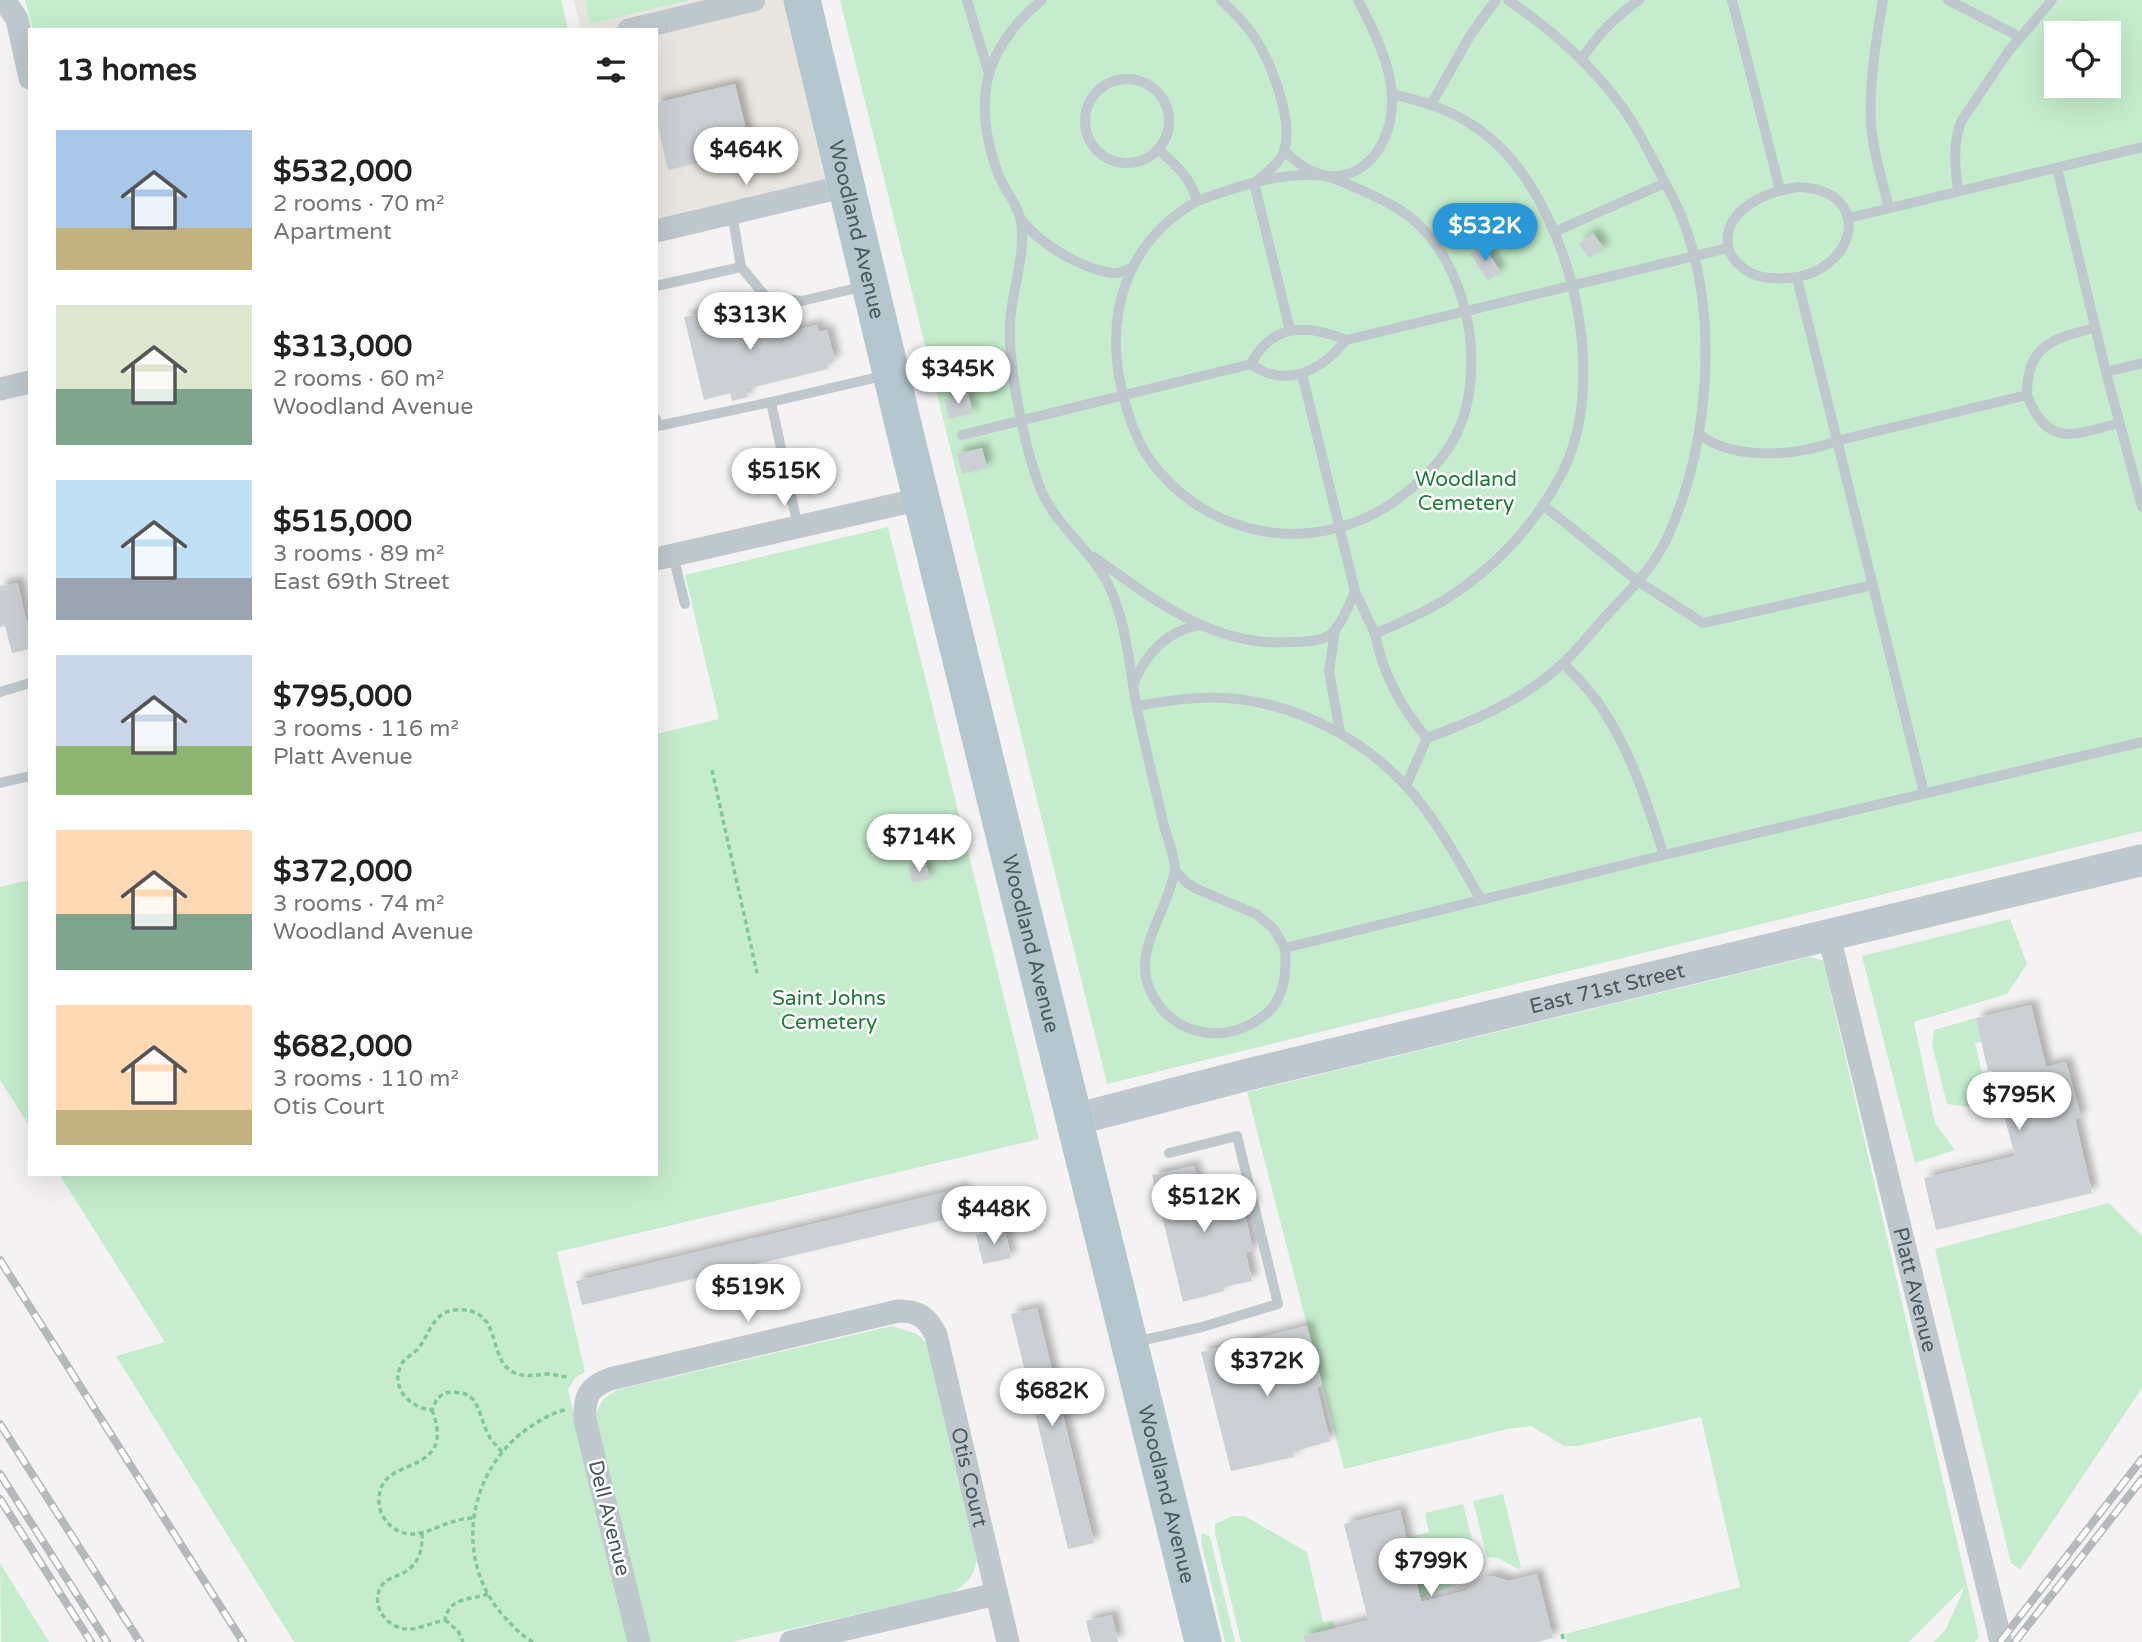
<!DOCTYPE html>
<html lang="en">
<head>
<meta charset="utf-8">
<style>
  :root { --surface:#fff; --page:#f6f6f6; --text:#222; --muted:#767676; --accent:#2a98d6 }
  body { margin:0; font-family:"Varela Round",sans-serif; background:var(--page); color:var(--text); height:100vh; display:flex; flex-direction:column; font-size:26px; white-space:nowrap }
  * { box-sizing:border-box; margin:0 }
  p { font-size:23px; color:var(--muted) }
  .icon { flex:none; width:38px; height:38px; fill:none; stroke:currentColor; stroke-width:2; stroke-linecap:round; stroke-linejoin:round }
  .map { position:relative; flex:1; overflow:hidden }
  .details { position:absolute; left:28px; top:28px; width:630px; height:1148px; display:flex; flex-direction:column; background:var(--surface); border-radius:0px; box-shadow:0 7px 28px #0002 }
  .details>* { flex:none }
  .tools { position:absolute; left:2044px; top:21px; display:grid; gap:14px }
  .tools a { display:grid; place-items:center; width:77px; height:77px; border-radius:0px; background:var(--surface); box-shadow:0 7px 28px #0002; font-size:35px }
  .price { position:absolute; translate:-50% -60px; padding:0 16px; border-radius:24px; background:#fff; color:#222; font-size:23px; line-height:46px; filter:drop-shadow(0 2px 4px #0008) }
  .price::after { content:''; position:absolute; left:50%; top:42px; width:21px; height:16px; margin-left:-10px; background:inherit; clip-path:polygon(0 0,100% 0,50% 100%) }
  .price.active { background:var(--accent); color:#fff }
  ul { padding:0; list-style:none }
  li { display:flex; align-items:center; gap:21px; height:175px; padding:0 28px }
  li span { display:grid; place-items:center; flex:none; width:196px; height:140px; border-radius:0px; color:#555 }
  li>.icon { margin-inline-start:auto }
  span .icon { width:84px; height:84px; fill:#fffc; stroke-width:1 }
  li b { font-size:30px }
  h2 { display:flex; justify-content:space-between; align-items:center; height:84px; padding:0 28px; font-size:30px }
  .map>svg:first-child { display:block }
  .commercial { fill:#e9e5e0 }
  .green { fill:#c5edcd; fill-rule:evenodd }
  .building { fill:#ccd0d4; filter:url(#shadow) }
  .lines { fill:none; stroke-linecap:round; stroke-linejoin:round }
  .path { stroke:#80c896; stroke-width:3.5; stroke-dasharray:5 3.5; stroke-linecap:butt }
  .lane { stroke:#bfc9cd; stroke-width:10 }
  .street { stroke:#bfc9cd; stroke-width:23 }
  .secondary { stroke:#bdc9ce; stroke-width:32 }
  .primary { stroke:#b4c6ce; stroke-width:37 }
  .rail-casing { stroke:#b5b9bb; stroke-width:8 }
  .rail { stroke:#fff; stroke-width:5; stroke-dasharray:16; stroke-linecap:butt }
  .labels { text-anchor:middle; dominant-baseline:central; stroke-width:5; stroke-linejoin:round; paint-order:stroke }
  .street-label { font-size:21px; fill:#4b595e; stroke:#fff }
  .park-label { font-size:21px; fill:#207b3b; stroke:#fff }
</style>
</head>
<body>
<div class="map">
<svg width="2142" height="1642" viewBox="0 0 2142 1642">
  <defs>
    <filter id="shadow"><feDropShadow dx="6" dy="-6" stdDeviation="3.5" flood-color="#0004"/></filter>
  </defs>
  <rect width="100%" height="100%" fill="#f4f2f2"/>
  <polygon class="commercial" points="574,0 802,0 846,186 656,231 656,30 581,30"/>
  <g class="green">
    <polygon points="25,0 561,0 568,29 33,30"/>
    <polygon points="585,0 689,0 590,24"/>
    <path d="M840 0H2142V831L1107 1084ZM2056 33H2109V86H2056Z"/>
    <polygon points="888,527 1039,1139 557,1252 585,1372 576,1377 568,1389 628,1642 294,1642 116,1356 165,1342 59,1174 656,1174 656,734 719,719 685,575"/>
    <polygon points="30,880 30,1127 0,1080 0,887"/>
    <polygon points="2010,919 2027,964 2007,994 1914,1022 1935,1123 1955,1150 1915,1163 1862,956"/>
    <polygon points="1809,957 1823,960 1979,1637 1975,1642 1934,1642 1946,1629 1965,1586 1909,1642 1567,1642 1565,1634 1740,1587 1701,1417 1578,1446 1564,1446 1531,1426 1507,1429 1344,1469 1247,1092"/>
    <polygon points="1976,1018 1982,1042 1975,1043 1982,1072 1988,1071 1993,1093 1978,1108 1947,1104 1932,1044 1934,1030"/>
    <polygon points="2109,1203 2142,1236 2142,1388 2020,1570 2011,1563 1935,1249"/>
    <path d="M892 1326 917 1334 926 1343 977 1561C972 1578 966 1586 949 1594L731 1642H648L596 1419C598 1402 605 1396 620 1389Z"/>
    <polygon points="1503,1494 1521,1568 1518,1569 1498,1558 1487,1557 1473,1501"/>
    <polygon points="1463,1504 1477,1559 1456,1575 1451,1587 1421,1598 1406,1538 1429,1532 1425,1513"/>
    <polygon points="1233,1516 1245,1516 1307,1552 1323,1622 1333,1621 1335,1628 1326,1631 1329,1642 1241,1642 1215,1533 1215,1524"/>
    <polygon points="1202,1533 1210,1537 1235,1642 1225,1642 1201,1541"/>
    <polygon points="0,1563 49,1642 1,1642"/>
  </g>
  <g class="building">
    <polygon points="735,84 751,150 668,170 656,117 656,103"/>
    <polygon points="1593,233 1604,248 1589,258 1579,244"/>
    <polygon points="1484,246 1500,271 1488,281 1470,254"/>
    <polygon points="729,301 736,302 739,314 746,312 754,328 766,325 769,337 817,325 819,332 827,330 835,361 827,363 828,369 746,389 748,397 732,401 730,393 704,400 684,317 707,312 718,303"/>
    <polygon points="968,393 973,413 949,419 944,399"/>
    <polygon points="982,448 987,468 962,474 957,454"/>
    <polygon points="18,583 26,621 30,620 30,649 12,653 5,626 0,627 0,586"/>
    <polygon points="926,864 930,879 912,883 909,868"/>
    <polygon points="2031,1005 2046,1067 2066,1062 2081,1117 2075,1119 2092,1193 1936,1230 1924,1178 2015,1156 1992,1071 1988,1071 1976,1018"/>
    <polygon points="1194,1166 1199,1190 1218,1185 1220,1193 1239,1187 1253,1250 1246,1253 1252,1281 1223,1287 1224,1291 1183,1302 1152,1175"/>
    <polygon points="963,1188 969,1214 582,1305 576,1281"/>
    <polygon points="1005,1229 1011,1258 983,1264 976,1235"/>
    <polygon points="1037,1308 1094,1543 1068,1549 1011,1314"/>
    <polygon points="1307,1326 1322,1385 1317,1387 1330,1441 1293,1452 1294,1457 1231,1471 1201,1352"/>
    <polygon points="1400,1510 1421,1602 1465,1591 1487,1577 1492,1576 1509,1581 1537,1574 1553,1638 1537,1642 1305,1642 1304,1636 1368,1620 1344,1524"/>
    <polygon points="1112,1615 1118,1642 1091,1642 1086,1621"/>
  </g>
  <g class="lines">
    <g class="path">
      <polyline points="712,770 757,973"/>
      <path d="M432 1410C436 1420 440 1435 435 1446 422 1472 380 1464 379 1499 378 1507 382 1517 388 1523 394 1530 403 1534 412 1534 430 1534 450 1518 474 1518"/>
      <path d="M502 1452C497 1446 491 1441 488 1434 476 1409 480 1388 444 1393L437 1399 432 1410C410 1408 390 1388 401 1365 405 1357 415 1354 420 1346 430 1332 434 1312 455 1310 503 1306 487 1356 511 1371 523 1378 534 1375 547 1374 555 1374 562 1377 569 1377"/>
      <path d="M422 1533C423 1551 418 1566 401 1574 394 1577 387 1579 382 1585 369 1604 386 1628 407 1629 418 1630 433 1622 445 1620 449 1597 470 1600 488 1594"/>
      <polyline points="445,1620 458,1631 463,1642"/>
      <polyline points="1562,1634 1564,1642"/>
      <path d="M533 1642C520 1635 511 1624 501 1613 454 1557 468 1471 527 1429 539 1421 551 1413 565 1410"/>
    </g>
    <g class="lane">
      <polyline points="967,0 988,71"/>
      <path d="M1042 0C981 50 972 104 999 176 1005 191 1019 206 1021 222 1026 256 1012 289 1010 323 1008 366 1024 445 1039 485 1053 524 1090 548 1108 584 1127 622 1129 667 1137 708 1145 747 1155 786 1164 826 1168 839 1174 855 1175 869 1175 875 1172 882 1170 888 1160 923 1131 958 1153 996 1173 1032 1215 1043 1251 1024 1260 1019 1270 1012 1275 1004 1286 987 1286 968 1285 948L1664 855 2142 742"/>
      <path d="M1221 0C1234 12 1248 26 1257 41 1272 66 1294 122 1284 151 1279 164 1265 174 1254 183L1290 330"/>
      <polyline points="1732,0 1780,190"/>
      <path d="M1883 0C1876 40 1869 83 1871 124 1873 152 1882 180 1889 208"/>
      <polyline points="1948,0 2020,37"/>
      <path d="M1581 60C1599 33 1613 19 1639 0"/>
      <circle cx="1127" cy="121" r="42"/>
      <polyline points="1432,103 1471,34 1496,0"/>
      <path d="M1158 149C1176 165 1191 178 1197 201 1237 187 1280 171 1324 176 1336 178 1349 185 1361 190 1381 199 1403 209 1419 225 1461 266 1478 336 1469 393 1462 441 1434 473 1395 501 1313 559 1202 538 1146 454 1134 434 1127 413 1122 391 1104 314 1126 242 1197 201"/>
      <path d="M1284 150C1335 206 1394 164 1392 97 1391 64 1373 29 1358 0"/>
      <polyline points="2057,168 2106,372 2142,507"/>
      <path d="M1798 187C1877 190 1856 274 1788 278 1775 279 1763 279 1751 273 1741 268 1730 258 1728 246 1723 208 1769 191 1798 187Z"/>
      <path d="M1958 191C1955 167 1952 143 1962 120L2008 52 2052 0"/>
      <polyline points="1849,218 2142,147"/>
      <path d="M1021 219C1038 243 1082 269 1112 273 1119 274 1127 270 1133 267"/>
      <polyline points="1554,232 1665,183"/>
      <polyline points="741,267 766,297 802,301 865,286"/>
      <polyline points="1797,278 1924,793"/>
      <polyline points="656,286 741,267 732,213"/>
      <path d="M1251 364C1286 390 1322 370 1346 340"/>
      <polyline points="2106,372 2142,363"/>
      <path d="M1302 374 1355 591 1375 634C1399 623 1424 613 1446 599 1494 569 1535 525 1561 475 1610 382 1573 225 1504 151 1471 117 1436 104 1392 94"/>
      <path d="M2027 395C2026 346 2053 338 2095 328"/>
      <polyline points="771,402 887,375"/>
      <polyline points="656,419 658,426 771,402 798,527"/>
      <path d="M962 435 1251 364C1272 323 1308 324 1346 340L1728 248"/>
      <path d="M1700 435C1735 461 1798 456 1836 441L2027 395C2047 448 2073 435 2119 423"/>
      <polyline points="1543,505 1639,582 1703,623 1873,585"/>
      <polyline points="673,555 685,604"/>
      <path d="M1094 557C1153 599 1214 648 1291 642 1306 641 1320 643 1332 633 1343 623 1349 604 1355 591"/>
      <polyline points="1335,631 1329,671 1340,732"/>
      <path d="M1375 634C1383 674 1401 708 1427 738 1476 720 1521 701 1561 665 1578 650 1592 631 1607 615 1630 590 1654 567 1668 536 1710 443 1720 311 1681 215 1675 201 1667 187 1660 173 1647 148 1634 122 1617 100 1587 61 1549 28 1508 0"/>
      <path d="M1563 663C1576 677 1589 689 1599 704 1631 750 1647 803 1664 855"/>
      <path d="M1133 685C1146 653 1166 631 1200 625"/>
      <polyline points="0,692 30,683"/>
      <path d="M1137 706C1166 701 1197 696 1227 698 1303 704 1375 744 1422 805 1445 835 1463 868 1481 900"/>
      <polyline points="0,783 30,776"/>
      <polyline points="1406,786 1427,738"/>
      <polyline points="1175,871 1187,883 1197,889 1256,914 1273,928 1285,948"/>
      <polyline points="1135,1342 1202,1327 1278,1304 1237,1136 1169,1153"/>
    </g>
    <g class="street">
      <polyline points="4,0 17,19 30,78"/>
      <polyline points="629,30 754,0"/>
      <polyline points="656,231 846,186"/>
      <polyline points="0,389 30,382"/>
      <polyline points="656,559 921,499"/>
      <path id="s1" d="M1829 936 2001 1642"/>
      <path id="s2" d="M639 1642 585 1420C584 1397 588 1387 610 1379L898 1311C919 1311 927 1317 936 1335L1008 1642"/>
      <polyline points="791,1642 996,1594"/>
    </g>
    <path class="secondary" id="s3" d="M1073 1120 1250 1074 2142 860"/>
    <path class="primary" id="s4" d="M802 0 909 449 1203 1642"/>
    <defs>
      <g id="rail">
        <polyline points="0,1260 243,1642"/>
        <polyline points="0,1424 140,1642"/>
        <polyline points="0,1474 107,1642"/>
        <polyline points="0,1499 91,1642"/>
        <polyline points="2000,1642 2142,1459"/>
        <polyline points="2015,1642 2142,1479"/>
      </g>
    </defs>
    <use href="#rail" class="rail-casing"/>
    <use href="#rail" class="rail"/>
  </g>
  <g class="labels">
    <g class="street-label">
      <text stroke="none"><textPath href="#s4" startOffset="236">Woodland Avenue</textPath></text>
      <text stroke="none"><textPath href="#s4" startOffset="971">Woodland Avenue</textPath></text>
      <text stroke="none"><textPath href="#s3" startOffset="550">East 71st Street</textPath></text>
      <text stroke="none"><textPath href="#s1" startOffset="364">Platt Avenue</textPath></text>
      <text stroke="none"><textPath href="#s2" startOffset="772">Otis Court</textPath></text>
      <text stroke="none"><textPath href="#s4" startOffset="1538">Woodland Avenue</textPath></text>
      <text transform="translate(609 1518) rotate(76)">Dell Avenue</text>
    </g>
    <g class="park-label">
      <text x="1466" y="479">Woodland<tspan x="1466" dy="24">Cemetery</tspan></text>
      <text x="829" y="998">Saint Johns<tspan x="829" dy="24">Cemetery</tspan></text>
    </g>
  </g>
</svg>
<div class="tools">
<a><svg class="icon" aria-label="locate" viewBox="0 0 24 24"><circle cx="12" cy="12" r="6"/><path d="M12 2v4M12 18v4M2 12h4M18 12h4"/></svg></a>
</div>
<b class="price" style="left:746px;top:187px">$464K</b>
<b class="price active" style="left:1485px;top:263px">$532K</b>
<b class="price" style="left:750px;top:352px">$313K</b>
<b class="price" style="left:958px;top:406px">$345K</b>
<b class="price" style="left:784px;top:508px">$515K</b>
<b class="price" style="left:919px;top:874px">$714K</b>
<b class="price" style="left:2019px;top:1132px">$795K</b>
<b class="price" style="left:1204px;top:1234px">$512K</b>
<b class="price" style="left:994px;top:1246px">$448K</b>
<b class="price" style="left:748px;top:1324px">$519K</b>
<b class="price" style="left:1267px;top:1398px">$372K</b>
<b class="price" style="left:1052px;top:1428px">$682K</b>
<b class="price" style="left:1431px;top:1598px">$799K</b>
<section class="details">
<h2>13 homes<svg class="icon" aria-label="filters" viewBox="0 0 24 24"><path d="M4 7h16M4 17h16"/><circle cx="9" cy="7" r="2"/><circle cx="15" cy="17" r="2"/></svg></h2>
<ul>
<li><span style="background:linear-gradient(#a9c7e8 70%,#c2b280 0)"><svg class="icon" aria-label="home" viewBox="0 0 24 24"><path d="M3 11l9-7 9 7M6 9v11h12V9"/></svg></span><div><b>$532,000</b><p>2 rooms · 70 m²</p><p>Apartment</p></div></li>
<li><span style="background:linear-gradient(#dfe7d0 60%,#7fa58c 0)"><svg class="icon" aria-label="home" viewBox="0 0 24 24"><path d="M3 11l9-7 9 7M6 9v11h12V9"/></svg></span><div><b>$313,000</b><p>2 rooms · 60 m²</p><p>Woodland Avenue</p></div></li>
<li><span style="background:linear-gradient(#bfe0f5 70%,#9aa5b1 0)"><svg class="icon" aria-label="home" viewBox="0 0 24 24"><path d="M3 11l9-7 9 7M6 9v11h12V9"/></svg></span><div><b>$515,000</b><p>3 rooms · 89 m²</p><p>East 69th Street</p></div></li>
<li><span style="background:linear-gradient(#c9d6e8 65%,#8fb573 0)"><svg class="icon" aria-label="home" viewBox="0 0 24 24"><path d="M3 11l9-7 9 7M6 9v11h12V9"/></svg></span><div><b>$795,000</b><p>3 rooms · 116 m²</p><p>Platt Avenue</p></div></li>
<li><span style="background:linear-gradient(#ffd9b3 60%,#7fa58c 0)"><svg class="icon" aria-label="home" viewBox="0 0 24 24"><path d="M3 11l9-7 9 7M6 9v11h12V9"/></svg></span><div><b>$372,000</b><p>3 rooms · 74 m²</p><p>Woodland Avenue</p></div></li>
<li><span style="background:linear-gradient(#ffd9b3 75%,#c2b280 0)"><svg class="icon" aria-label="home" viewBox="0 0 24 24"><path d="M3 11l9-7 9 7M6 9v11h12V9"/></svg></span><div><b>$682,000</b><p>3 rooms · 110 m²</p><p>Otis Court</p></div></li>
</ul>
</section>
</div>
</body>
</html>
